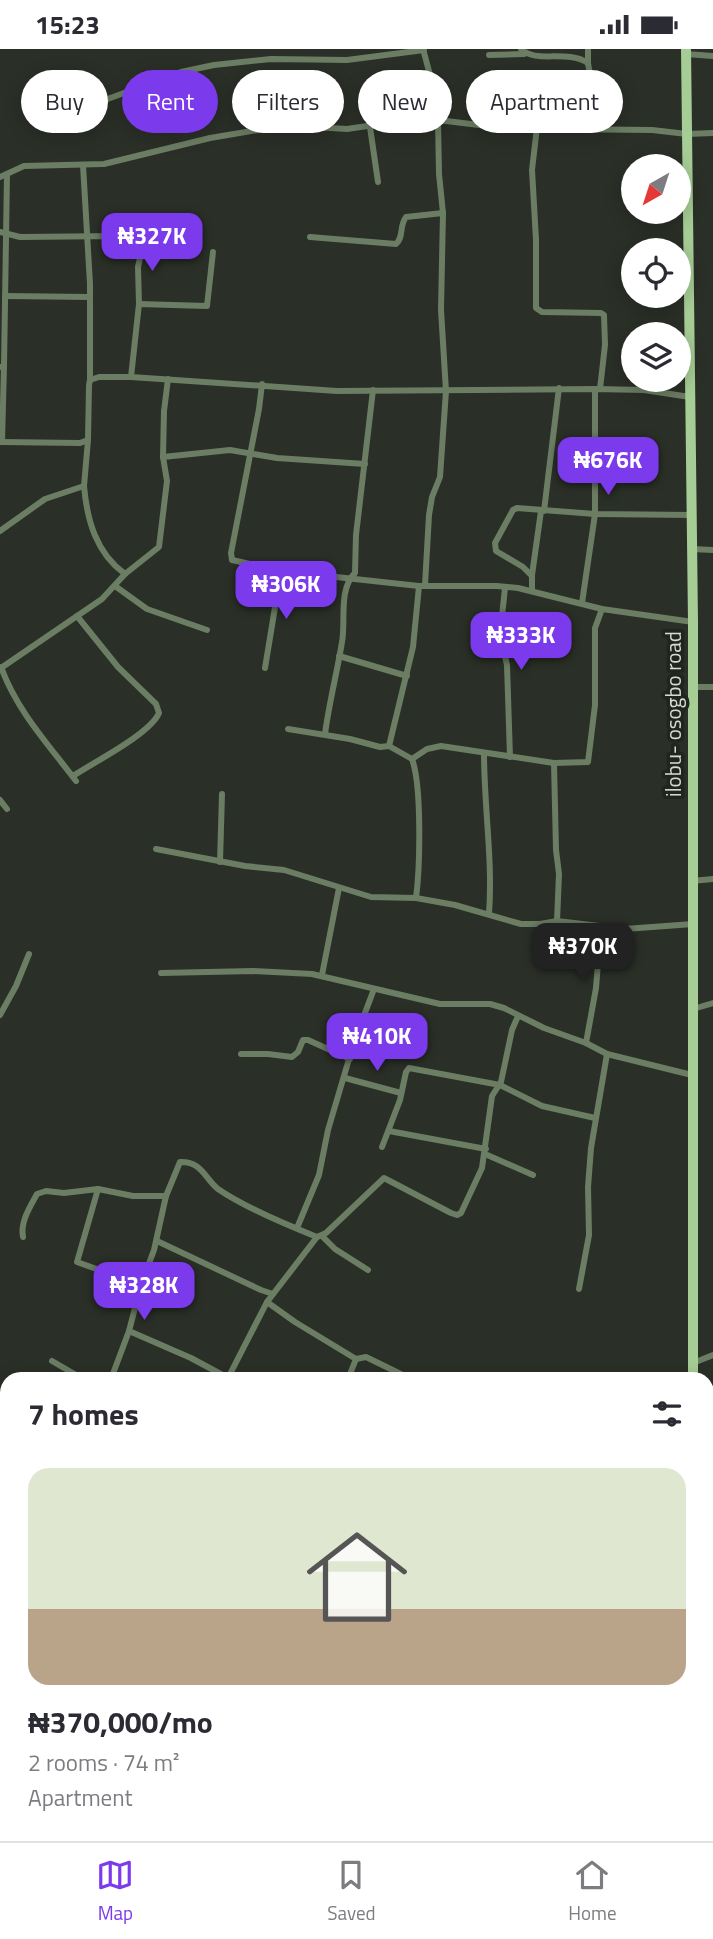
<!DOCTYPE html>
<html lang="en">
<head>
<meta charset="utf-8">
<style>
  :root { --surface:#fff; --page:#f7f7f7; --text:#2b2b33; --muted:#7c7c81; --line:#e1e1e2; --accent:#7c3aed }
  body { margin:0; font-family:"Titillium Web",sans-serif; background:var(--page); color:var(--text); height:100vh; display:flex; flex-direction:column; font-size:26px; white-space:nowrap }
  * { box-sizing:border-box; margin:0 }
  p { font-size:23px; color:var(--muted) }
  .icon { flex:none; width:38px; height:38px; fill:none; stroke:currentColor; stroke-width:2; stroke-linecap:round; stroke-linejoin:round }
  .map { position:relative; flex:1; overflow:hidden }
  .drawer { position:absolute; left:0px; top:1323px; width:714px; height:469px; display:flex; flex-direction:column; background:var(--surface); border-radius:21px 21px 0 0; box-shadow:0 4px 18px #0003 }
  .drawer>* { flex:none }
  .guide { position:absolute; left:21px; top:21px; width:672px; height:63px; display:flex; gap:14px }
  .needle { width:46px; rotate:219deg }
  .buttons { position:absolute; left:621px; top:105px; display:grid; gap:14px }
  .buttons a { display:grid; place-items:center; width:70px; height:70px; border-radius:50%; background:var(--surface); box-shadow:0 4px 18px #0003; font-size:35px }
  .price { position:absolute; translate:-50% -60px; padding:0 16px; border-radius:14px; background:var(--accent); color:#fff; font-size:23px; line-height:46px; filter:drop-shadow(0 2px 4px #0008) }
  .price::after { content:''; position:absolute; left:50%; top:42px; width:21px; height:16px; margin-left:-10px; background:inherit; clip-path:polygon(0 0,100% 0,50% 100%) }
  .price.active { background:#222; color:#fff }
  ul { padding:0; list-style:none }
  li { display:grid; align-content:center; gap:14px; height:371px; padding:0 28px }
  li span { display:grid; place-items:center; height:217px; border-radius:21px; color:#555 }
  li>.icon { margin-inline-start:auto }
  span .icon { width:126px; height:126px; fill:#fffc; stroke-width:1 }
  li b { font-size:30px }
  h2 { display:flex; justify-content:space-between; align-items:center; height:84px; padding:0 28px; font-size:30px }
  .tag { padding:0 24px; border-radius:32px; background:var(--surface); box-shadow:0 4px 18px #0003; font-size:24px; line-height:63px }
  .tag.active { background:var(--accent); color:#fff }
  .status { display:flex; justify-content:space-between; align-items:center; height:49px; padding:0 35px; background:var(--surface); direction:ltr }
  .status svg { height:19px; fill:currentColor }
  .dock { display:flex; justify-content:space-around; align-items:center; height:98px; border-top:2px solid var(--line); background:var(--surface); font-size:19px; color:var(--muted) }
  .dock a { display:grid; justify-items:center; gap:4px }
  .dock .active { color:var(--accent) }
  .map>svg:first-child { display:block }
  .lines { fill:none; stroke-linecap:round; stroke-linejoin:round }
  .minor { stroke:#6b7d63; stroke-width:6 }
  .primary { stroke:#a7cd96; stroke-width:10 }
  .labels { text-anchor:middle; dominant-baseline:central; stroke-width:7; stroke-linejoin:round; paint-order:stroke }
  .street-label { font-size:21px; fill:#d6dad5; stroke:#20251e }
</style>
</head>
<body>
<div class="status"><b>15:23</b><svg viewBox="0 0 49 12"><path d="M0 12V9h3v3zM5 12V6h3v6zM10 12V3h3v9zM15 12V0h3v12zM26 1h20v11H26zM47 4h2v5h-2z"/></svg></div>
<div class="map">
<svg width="713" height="1792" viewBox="0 0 713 1792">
  <rect width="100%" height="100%" fill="#2a2f27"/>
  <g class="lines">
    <g class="minor">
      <polyline points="423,0 436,48 438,71 439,125 443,164 441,261 446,342 440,428 432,448 429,466 425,536"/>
      <path d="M521 0C536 15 566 0 588 14L590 26 585 80"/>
      <polyline points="686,5 713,7"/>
      <polyline points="489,6 524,5"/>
      <polyline points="588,14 588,0"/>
      <polyline points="94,55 181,23 214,16 271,10 347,11 424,1"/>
      <polyline points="370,78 378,133"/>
      <polyline points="537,78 532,121 536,191 536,259 542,263 601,264 604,266 605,296 600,340"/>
      <polyline points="83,116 90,235 90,331"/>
      <polyline points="0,128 24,117 104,115 210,89 270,79 296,77 347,80 408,71 438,71 479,76 555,80 652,81 687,85 713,84"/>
      <polyline points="0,183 20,188 118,187 186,194"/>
      <path d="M310 188 396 195C404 188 399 177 406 168L443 164"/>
      <polyline points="5,247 90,248"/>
      <polyline points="139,255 138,218 144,191"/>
      <polyline points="1,318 4,318 2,393"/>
      <polyline points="4,318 7,125"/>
      <polyline points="131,328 139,255 207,257 213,203"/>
      <polyline points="262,335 259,360 231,504 232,511 281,522 419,537 497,537 518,539 602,560 693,573"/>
      <polyline points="0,393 80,394 88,391 89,336 90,331 99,328 131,328 337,342 595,340 644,341 690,348"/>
      <polyline points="163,408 230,401 277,409 365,415"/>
      <path d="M84 437C87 471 96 504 125 525L159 498 167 432 163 408 164 362 168 330"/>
      <polyline points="544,462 559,339"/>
      <polyline points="0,482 45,450 84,437 88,391"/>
      <polyline points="691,500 713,501"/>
      <polyline points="532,526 541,462"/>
      <polyline points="115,537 147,560 207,581"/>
      <polyline points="505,539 500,586 507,616 510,708"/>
      <polyline points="532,541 532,527 523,518 496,502 495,494 513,461 517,459 595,465 691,466"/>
      <polyline points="582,554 595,465 595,340"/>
      <polyline points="339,607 407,627"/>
      <path d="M1 618C17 662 48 695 76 732"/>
      <polyline points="1,619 102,550 125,525"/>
      <polyline points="265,619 281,522"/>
      <polyline points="692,638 713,638"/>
      <path d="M288 680 350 690 380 698 389 697 412 710C422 737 420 819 416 849"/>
      <path d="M325 685C329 654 337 624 342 593 346 573 338 540 355 524L356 486 373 341"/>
      <polyline points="389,697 413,598 419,537"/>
      <path d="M484 704C484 758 493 812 489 865"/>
      <polyline points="412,710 427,700 441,697 554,714 588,713 595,656 595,579 602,560"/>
      <polyline points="554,714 556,801 559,825 557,872"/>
      <path d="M73 727C94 713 150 685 159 664L156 655 118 618 77 567"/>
      <polyline points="0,751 7,760"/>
      <polyline points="156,800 245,817 284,821 371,848 416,849 455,856 521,875 540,875 557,872 625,880 693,875"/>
      <polyline points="220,813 222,745"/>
      <polyline points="692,832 713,830"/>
      <polyline points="161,924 253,922 312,925 440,955 490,955 504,959 544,979 586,994 607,1005 692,1026"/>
      <polyline points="322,926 339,839"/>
      <polyline points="693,960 713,954"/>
      <polyline points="0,966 16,937 29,905"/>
      <polyline points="586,994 596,939 601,877"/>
      <polyline points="241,1005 268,1005 292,1008 298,1003 303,991 308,991 350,1010"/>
      <polyline points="345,1029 401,1044"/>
      <polyline points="389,1082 486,1100"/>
      <polyline points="382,1098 400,1051 406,1023 409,1019 500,1036 542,1057 595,1069"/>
      <polyline points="485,1105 533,1126"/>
      <polyline points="98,1140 77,1213 141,1236"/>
      <polyline points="297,1179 319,1126 328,1081 354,993 374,940"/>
      <polyline points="322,1187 335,1200 368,1221"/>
      <path d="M23 1188C20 1173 30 1158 37 1145L46 1142 64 1144 98 1140 133 1147H166"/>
      <polyline points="317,1188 326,1184 384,1129 451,1164 457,1166 461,1164 482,1119 492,1047 501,1033 512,981 518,967"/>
      <polyline points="157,1192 261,1241 273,1245"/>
      <polyline points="579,1240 589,1186 588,1138 591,1099 607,1005"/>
      <polyline points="267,1253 295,1273 356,1310 366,1308 411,1330"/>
      <polyline points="129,1282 191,1309 230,1330"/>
      <polyline points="52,1312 83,1330"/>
      <polyline points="693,1314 713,1306"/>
      <path d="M111 1330 129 1282 141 1236 154 1201 166 1147 180 1113C202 1112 205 1130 218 1140 244 1158 287 1176 317 1188L267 1253 228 1329"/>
      <polyline points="348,1330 356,1310"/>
      <polyline points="707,1503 713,1499"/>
      <polyline points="707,1504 707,1513"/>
      <polyline points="0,1555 7,1547"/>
      <polyline points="707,1603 713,1603"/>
      <polyline points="0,1632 7,1637"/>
      <polyline points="0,1711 7,1715"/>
      <polyline points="707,1726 713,1726"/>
      <polyline points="122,1785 128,1792"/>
      <polyline points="372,1785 377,1792"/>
      <polyline points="467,1785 472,1792"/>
      <polyline points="693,1789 713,1791"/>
      <polyline points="135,1792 141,1785"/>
      <polyline points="287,1792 300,1785"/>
    </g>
    <g class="primary">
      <polyline points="686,0 693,573 693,1330"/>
      <polyline points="693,1785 693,1792"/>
    </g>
  </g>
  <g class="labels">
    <g class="street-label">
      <text transform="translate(673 665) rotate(-90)">ilobu- osogbo road</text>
    </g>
  </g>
</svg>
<div class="buttons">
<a><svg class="needle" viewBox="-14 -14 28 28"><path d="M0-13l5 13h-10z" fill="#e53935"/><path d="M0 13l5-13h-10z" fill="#7c7c81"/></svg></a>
<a><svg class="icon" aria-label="locate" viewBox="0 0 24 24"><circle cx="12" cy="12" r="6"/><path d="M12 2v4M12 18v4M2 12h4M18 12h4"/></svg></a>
<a><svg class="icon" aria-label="layers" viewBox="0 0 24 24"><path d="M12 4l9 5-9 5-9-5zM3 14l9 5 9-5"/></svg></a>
</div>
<b class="price" style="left:152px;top:224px">₦327K</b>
<b class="price" style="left:608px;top:448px">₦676K</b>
<b class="price" style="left:286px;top:572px">₦306K</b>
<b class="price" style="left:521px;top:623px">₦333K</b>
<b class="price active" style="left:583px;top:934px">₦370K</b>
<b class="price" style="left:377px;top:1024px">₦410K</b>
<b class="price" style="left:144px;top:1273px">₦328K</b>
<div class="guide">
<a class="tag">Buy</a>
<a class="tag active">Rent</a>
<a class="tag">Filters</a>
<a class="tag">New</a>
<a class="tag">Apartment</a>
</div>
<section class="drawer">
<h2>7 homes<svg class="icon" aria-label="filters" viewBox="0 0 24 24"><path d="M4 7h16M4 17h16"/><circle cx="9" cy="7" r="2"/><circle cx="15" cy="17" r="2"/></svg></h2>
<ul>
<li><span style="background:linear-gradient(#dfe7d0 65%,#b9a48a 0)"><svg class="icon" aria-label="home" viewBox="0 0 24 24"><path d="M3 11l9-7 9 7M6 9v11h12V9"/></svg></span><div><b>₦370,000/mo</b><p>2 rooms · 74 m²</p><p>Apartment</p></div></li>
</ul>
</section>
</div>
<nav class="dock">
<a class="active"><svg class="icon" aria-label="map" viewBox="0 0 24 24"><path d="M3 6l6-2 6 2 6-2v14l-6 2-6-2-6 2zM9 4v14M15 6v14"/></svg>Map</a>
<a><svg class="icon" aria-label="saved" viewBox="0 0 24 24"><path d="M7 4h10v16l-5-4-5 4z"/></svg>Saved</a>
<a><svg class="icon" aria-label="home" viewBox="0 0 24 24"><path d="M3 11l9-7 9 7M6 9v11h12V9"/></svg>Home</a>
</nav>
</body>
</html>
